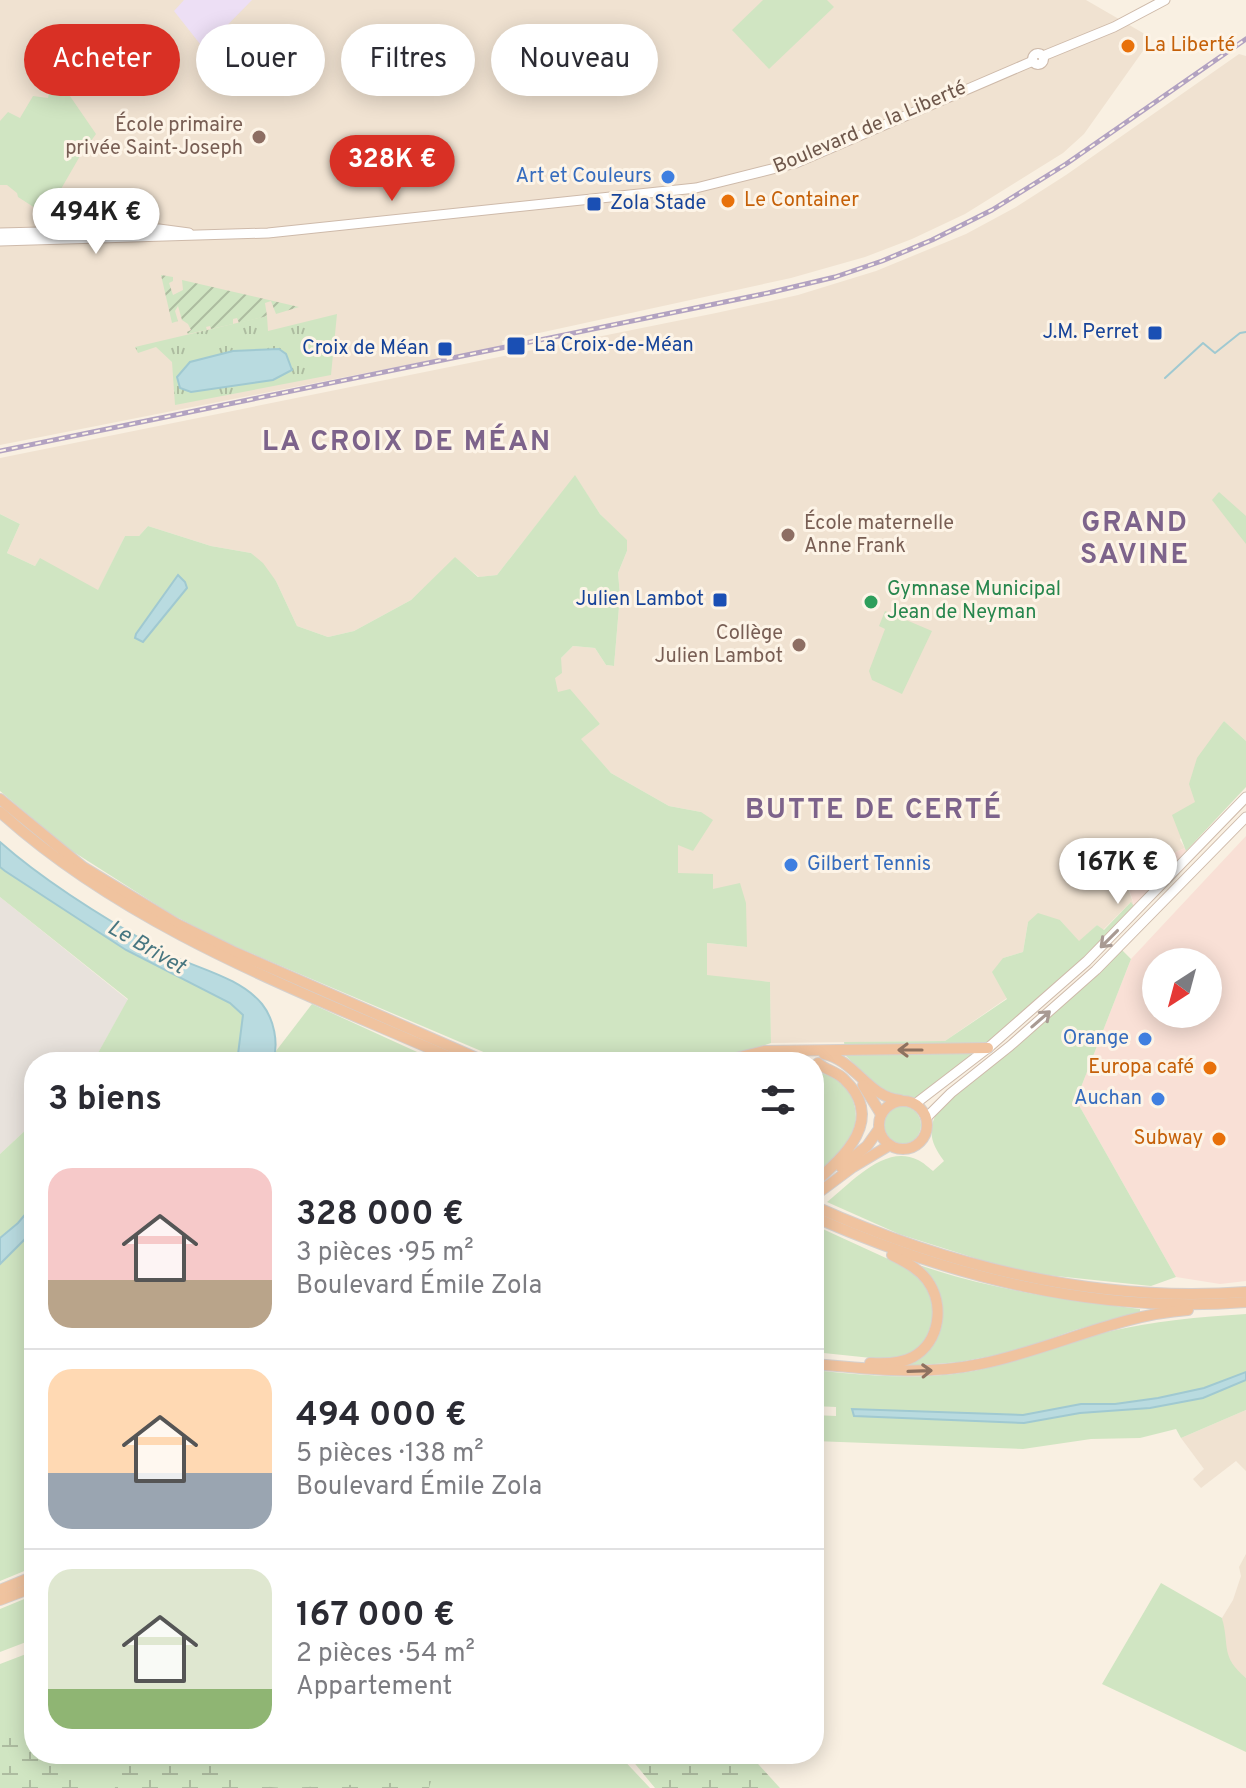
<!DOCTYPE html>
<html lang="fr">
<head>
<meta charset="utf-8">
<style>
  :root { --surface:#fff; --page:#f7f7f7; --text:#2b2b33; --muted:#7c7c81; --line:#e1e1e2; --accent:#d93025 }
  body { margin:0; font-family:Overpass,sans-serif; background:var(--page); color:var(--text); height:100vh; display:flex; flex-direction:column; font-size:30px; white-space:nowrap }
  * { box-sizing:border-box; margin:0 }
  p { font-size:26px; color:var(--muted) }
  .icon { flex:none; width:44px; height:44px; fill:none; stroke:currentColor; stroke-width:2; stroke-linecap:round; stroke-linejoin:round }
  .map { position:relative; flex:1; overflow:hidden }
  .drawer { position:absolute; left:24px; top:1052px; width:800px; height:712px; display:flex; flex-direction:column; background:var(--surface); border-radius:32px; box-shadow:0 4px 20px #0003 }
  .drawer>* { flex:none }
  .hud { position:absolute; left:24px; top:24px; width:800px; height:72px; display:flex; gap:16px }
  .needle { width:52px; rotate:216deg }
  .fabs { position:absolute; left:1142px; top:948px; display:grid; gap:16px }
  .fabs a { display:grid; place-items:center; width:80px; height:80px; border-radius:50%; background:var(--surface); box-shadow:0 4px 20px #0003; font-size:40px }
  .price { position:absolute; translate:-50% -68px; padding:0 18px; border-radius:28px; background:#fff; color:#222; font-size:26px; line-height:52px; filter:drop-shadow(0 2px 4px #0008) }
  .price::after { content:''; position:absolute; left:50%; top:48px; width:24px; height:18px; margin-left:-12px; background:inherit; clip-path:polygon(0 0,100% 0,50% 100%) }
  .price.current { background:var(--accent); color:#fff }
  ul { padding:0; list-style:none }
  li { display:flex; align-items:center; gap:24px; height:200px; padding:0 24px }
  li+li { border-top:2px solid var(--line) }
  li span { display:grid; place-items:center; flex:none; width:224px; height:160px; border-radius:24px; color:#555 }
  li>.icon { margin-inline-start:auto }
  span .icon { width:96px; height:96px; fill:#fffc; stroke-width:1 }
  li b { font-size:34px }
  h2 { display:flex; justify-content:space-between; align-items:center; height:96px; padding:0 24px; font-size:34px }
  .chip { padding:0 28px; border-radius:36px; background:var(--surface); box-shadow:0 4px 20px #0003; font-size:28px; line-height:72px }
  .chip.current { background:var(--accent); color:#fff }
  .map>svg:first-child { display:block }
  .residential { fill:#f0e2d1 }
  .commercial { fill:#f9e0d6; fill-rule:evenodd }
  .industrial { fill:#e8e2dc }
  .education { fill:#eddff5 }
  .grass { fill:#d0e5c2 }
  .wetland { fill:url(#wetland-marsh) }
  .park { fill:url(#park-tufts) }
  .garden { fill:url(#garden-furrows) }
  .water { fill:#b9dbe0; stroke:#a0c9d1; stroke-width:2 }
  .lines { fill:none; stroke-linecap:round; stroke-linejoin:round }
  .stream { stroke:#a0c9d1; stroke-width:2 }
  .secondary-casing { stroke:#cebaaa; stroke-width:11 }
  .trunk-casing { stroke:#d6d0cd; stroke-width:12 }
  .secondary { stroke:#fff; stroke-width:9 }
  .trunk { stroke:#f0c39f; stroke-width:10 }
  .rail-casing { stroke:#b2a2c1; stroke-width:5 }
  .rail { stroke:#fdf4e7; stroke-width:2; stroke-dasharray:6; stroke-linecap:butt }
  .oneway { stroke:#a89a93 }
  .oneway2 { stroke:#8e7260 }
  .food-dot { fill:#e8710a; stroke:#fdf4e7; stroke-width:3 }
  .education-dot { fill:#8d6e63; stroke:#fdf4e7; stroke-width:3 }
  .shop-dot { fill:#3f7fe0; stroke:#fdf4e7; stroke-width:3 }
  .transit-dot { fill:#1a4fb4; stroke:#fdf4e7; stroke-width:3 }
  .leisure-dot { fill:#2e9e5b; stroke:#fdf4e7; stroke-width:3 }
  .labels { text-anchor:middle; dominant-baseline:central; stroke-width:6; stroke-linejoin:round; paint-order:stroke }
  .food-label { font-size:20px; fill:#c56008; stroke:#fdf4e7; text-anchor:start }
  .education-label { font-size:20px; fill:#785e54; stroke:#fdf4e7; text-anchor:end }
  .street-label { font-size:20px; fill:#6e574b; stroke:#fdf4e7 }
  .shop-label { font-size:20px; fill:#366cbe; stroke:#fdf4e7; text-anchor:end }
  .transit-label { font-size:20px; fill:#164399; stroke:#fdf4e7; text-anchor:end }
  .leisure-label { font-size:20px; fill:#27864d; stroke:#fdf4e7; text-anchor:start }
  .water-label { font-size:22px; font-style:italic; fill:#477680; stroke:#fdf4e7 }
  .district-label { font-size:28px; font-weight:bold; letter-spacing:2px; fill:#7d638b; stroke:#fdf4e7 }
</style>
</head>
<body>
<div class="map">
<svg width="1246" height="1788" viewBox="0 0 1246 1788">
  <defs>
    <pattern id="wetland-marsh" width="20" height="14" patternUnits="userSpaceOnUse" patternTransform="scale(2)"><rect width="20" height="14" fill="#d0e5c2"/><path d="M1 5h8M5 5V1M11 12h8M15 12V8" fill="none" stroke="#adbca0"/></pattern>
    <pattern id="park-tufts" width="24" height="20" patternUnits="userSpaceOnUse" patternTransform="scale(2)"><rect width="24" height="20" fill="#d0e5c2"/><path d="M3 7l-1-3M5 7V3M7 7l1-3M15 17l-1-3M17 17v-4M19 17l1-3" fill="none" stroke="#adbca0"/></pattern>
    <pattern id="garden-furrows" width="10" height="10" patternUnits="userSpaceOnUse" patternTransform="scale(2)"><rect width="10" height="10" fill="#d0e5c2"/><path d="M-1 1l2-2M0 10L10 0M9 11l2-2" fill="none" stroke="#adbca0"/></pattern>
  </defs>
  <rect width="100%" height="100%" fill="#f9f0e2"/>
  <g class="residential">
    <polygon points="0,0 1086,0 1143,33 1150,41 1084,134 1063,153 965,214 912,239 865,257 791,278 502,341 503,346 0,445"/>
    <polygon points="1239,54 1246,56 1246,741 1224,721 1191,786 1196,802 1180,840 1185,848 1123,874 1135,908 1130,903 1103,930 1097,925 1079,942 1060,920 1028,922 1023,952 1003,958 1007,998 945,1041 771,1043 770,982 707,976 707,943 747,947 713,889 678,873 678,845 701,812 669,806 611,773 580,739 600,724 558,693 554,678 561,658 573,646 595,648 606,665 614,666 620,595 618,573 627,551 626,540 600,514 575,476 497,575 479,577 455,558 411,600 354,631 328,637 297,626 276,581 251,553 211,546 148,526 139,536 125,536 98,591 40,559 35,566 7,553 20,524 0,514 0,458 716,313 798,295 876,271 966,234 1016,207 1066,175"/>
    <polygon points="1246,1410 1246,1471 1236,1461 1201,1488 1193,1479 1204,1469 1181,1438"/>
    <polygon points="1246,1554 1246,1678 1235,1669 1227,1657 1222,1618 1233,1600 1241,1576 1239,1567"/>
  </g>
  <g class="commercial">
    <path d="M1246 836V1281L1220 1284 1176 1277 1076 1100 1131 959ZM1156 962H1208V1014H1156Z"/>
    <polygon points="1185,848 1186,851 1162,877 1159,883 1135,908 1124,873"/>
  </g>
  <polygon class="industrial" points="0,897 128,1000 93,1062 34,1062 34,1117 29,1127 0,1154"/>
  <polygon class="education" points="184,0 252,0 204,49 174,11"/>
  <g class="grass">
    <polygon points="763,0 827,0 834,7 769,69 732,30"/>
    <polygon points="61,83 96,134 80,156 46,215 18,197 17,193 7,185 0,185 0,121 8,112 20,118 33,96 48,98 49,93"/>
    <polygon points="575,475 600,514 627,540 627,551 618,573 620,595 614,666 606,665 595,648 573,646 561,658 562,673 555,678 558,692 570,689 600,724 581,739 611,773 669,806 701,812 713,820 693,851 678,845 678,873 713,874 713,889 740,883 746,903 747,947 707,943 707,975 770,982 771,1043 713,1062 507,1062 220,940 171,914 69,849 0,791 0,514 20,524 7,553 35,566 40,558 98,590 125,536 139,536 148,526 211,546 251,553 263,563 276,581 297,626 328,637 354,631 411,600 455,557 478,577 497,575"/>
    <polygon points="1219,492 1246,516 1246,544 1212,500"/>
    <polygon points="885,611 932,631 902,694 872,680 869,671 885,629 879,626"/>
    <polygon points="1224,721 1246,741 1246,787 1186,851 1172,815 1195,802 1189,784 1197,758"/>
    <polygon points="0,867 126,950 230,1003 243,1015 237,1062 93,1062 128,999 0,897"/>
    <path d="M1131 902 1135 908C1067 977 995 1040 918 1098L888 1096 846 1056 844 1042 945 1041 1007 999 992 972 1003 958 1023 952 1028 922 1038 913 1060 920 1079 941 1097 925 1104 930Z"/>
    <path d="M1121 949 1131 959 1076 1100 1176 1277 1151 1286 1037 1274 984 1261 899 1234 827 1202C851 1183 885 1143 918 1160 923 1162 929 1168 933 1171L944 1161C930 1142 927 1130 939 1108Z"/>
    <polygon points="312,1004 439,1062 273,1062 276,1051"/>
    <path d="M814 1071C824 1074 835 1076 843 1085 860 1101 860 1133 844 1150 836 1160 824 1167 814 1175Z"/>
    <circle cx="902" cy="1125" r="19"/>
    <polygon points="34,1117 34,1204 18,1223 0,1238 0,1154 29,1127"/>
    <path d="M814 1225 899 1264 916 1275 922 1266C993 1290 1065 1300 1140 1309V1312L1075 1330 1012 1352 960 1362 897 1367 881 1359 814 1352Z"/>
    <polygon points="34,1230 34,1567 0,1581 0,1264"/>
    <path d="M1246 1314V1372L1204 1388 1158 1398 1105 1405 1081 1404 1023 1415 852 1409 854 1416 1024 1423 1080 1413 1150 1408 1203 1398 1246 1380V1410L1181 1438 1176 1429 1140 1438 1091 1439 1023 1449 814 1441V1415L836 1416V1407L814 1406V1370C868 1376 924 1381 978 1370 1022 1361 1063 1342 1107 1332 1153 1321 1199 1317 1246 1314Z"/>
    <path d="M1161 1583 1222 1618C1230 1647 1220 1656 1246 1678V1752L1102 1684Z"/>
    <polygon points="34,1595 34,1639 0,1652 0,1609"/>
    <polygon points="34,1651 34,1754 618,1754 650,1788 0,1788 0,1664"/>
  </g>
  <g class="wetland">
    <polygon points="0,1719 16,1737 34,1744 34,1754 59,1754 83,1788 0,1788"/>
    <polygon points="109,1754 208,1754 243,1785 285,1788 431,1781 429,1788 115,1788"/>
    <polygon points="627,1754 749,1754 780,1788 655,1788"/>
  </g>
  <polygon class="park" points="337,314 331,375 175,405 172,362 156,347 138,353 135,347 267,316 268,331"/>
  <polygon class="garden" points="161,275 173,277 173,281 169,283 173,295 183,290 182,280 299,307 276,314 271,301 265,303 267,316 239,323 237,318 233,319 233,324 211,329 210,326 206,327 207,330 188,334 187,332 191,330 188,324 182,320 178,306 175,311 178,321 172,323"/>
  <g class="water">
    <polygon points="279,349 286,354 292,370 273,380 191,392 180,388 177,377 190,362 233,351"/>
    <polygon points="178,575 185,582 187,588 143,642 135,638 136,634"/>
    <path d="M0 842C44 881 112 923 164 952 194 968 239 976 262 1004 274 1019 279 1043 273 1062H237L243 1015 230 1003 126 950 5 871 0 867Z"/>
    <polygon points="34,1204 34,1230 0,1264 0,1238 18,1223"/>
    <polygon points="1246,1372 1246,1380 1203,1398 1150,1408 1080,1413 1024,1423 854,1416 852,1409 1023,1415 1081,1404 1115,1404 1158,1398 1204,1388"/>
  </g>
  <g class="lines">
    <polyline class="stream" points="1165,378 1203,343 1215,353 1240,333 1246,332"/>
    <defs>
      <g id="secondary">
        <circle cx="1038" cy="59" r="5.5"/>
        <polyline points="1043,56 1114,27 1165,0"/>
        <polyline points="0,233 159,229 189,233"/>
        <polyline points="0,241 268,233 696,188 796,163 1033,61"/>
        <polyline points="915,1104 988,1048 1087,961 1246,797"/>
        <polyline points="926,1118 951,1093 1010,1046 1096,970 1246,817"/>
      </g>
      <g id="trunk">
        <polyline points="0,799 83,867 177,924 232,951 486,1062"/>
        <path d="M0 812C132 931 301 991 461 1062"/>
        <path d="M824 1054C855 1060 868 1097 900 1100"/>
        <polyline points="720,1062 764,1051 988,1048"/>
        <polyline points="863,1085 881,1114"/>
        <circle cx="903" cy="1125" r="24"/>
        <polyline points="841,1167 867,1146 879,1129"/>
        <path d="M814 1183C845 1156 886 1119 844 1079 836 1071 825 1070 818 1063"/>
        <polyline points="814,1196 853,1167 890,1145"/>
        <path d="M814 1206C950 1267 1096 1303 1246 1292"/>
        <path d="M814 1217C951 1277 1095 1314 1246 1302"/>
        <path d="M870 1363C885 1364 900 1364 913 1357 940 1342 945 1304 927 1280 918 1268 905 1262 892 1255"/>
        <path d="M814 1364C870 1369 924 1376 980 1364 1051 1350 1115 1315 1188 1310"/>
        <polyline points="0,1590 34,1576"/>
        <polyline points="0,1600 34,1587"/>
      </g>
    </defs>
    <use href="#secondary" class="secondary-casing"/>
    <use href="#trunk" class="trunk-casing"/>
    <use href="#secondary" class="secondary"/>
    <use href="#trunk" class="trunk"/>
    <defs>
      <polyline id="rail" points="0,451 768,293 835,277 882,261 932,240 992,210 1066,164 1246,39"/>
    </defs>
    <use href="#rail" class="rail-casing"/>
    <use href="#rail" class="rail"/>
  </g>
  <defs><path id="oneway-shaft" d="M-6 0H5M1.5-3L5.5 0L1.5 3" fill="none" stroke-width="1.6" stroke-linecap="round" stroke-linejoin="round" transform="scale(2)"/></defs>
  <g class="oneway">
    <use href="#oneway-shaft" transform="translate(1109 939) rotate(135)"/>
    <use href="#oneway-shaft" transform="translate(1041 1019) rotate(-41)"/>
  </g>
  <g class="oneway2">
    <use href="#oneway-shaft" transform="translate(910 1050) rotate(-180)"/>
    <use href="#oneway-shaft" transform="translate(920 1371) rotate(-2)"/>
  </g>
  <g class="food-dot">
    <circle cx="1128" cy="46" r="8"/>
    <circle cx="728" cy="201" r="8"/>
    <circle cx="1210" cy="1068" r="8"/>
    <circle cx="1219" cy="1139" r="8"/>
  </g>
  <g class="education-dot">
    <circle cx="259" cy="137" r="8"/>
    <circle cx="788" cy="535" r="8"/>
    <circle cx="799" cy="645" r="8"/>
  </g>
  <g class="shop-dot">
    <circle cx="668" cy="177" r="8"/>
    <circle cx="791" cy="865" r="8"/>
    <circle cx="1145" cy="1039" r="8"/>
    <circle cx="1158" cy="1099" r="8"/>
  </g>
  <g class="transit-dot">
    <rect x="586" y="196" width="16" height="16" rx="4"/>
    <rect x="1147" y="325" width="16" height="16" rx="4"/>
    <rect x="506" y="336" width="20" height="20" rx="4"/>
    <rect x="437" y="341" width="16" height="16" rx="4"/>
    <rect x="712" y="592" width="16" height="16" rx="4"/>
  </g>
  <circle class="leisure-dot" cx="871" cy="602" r="8"/>
  <g class="labels">
    <g class="food-label">
      <text x="1144" y="46">La Liberté</text>
      <text x="744" y="201">Le Container</text>
      <text x="1194" y="1068" text-anchor="end">Europa café</text>
      <text x="1203" y="1139" text-anchor="end">Subway</text>
    </g>
    <g class="education-label">
      <text x="243" y="126">École primaire<tspan x="243" dy="23">privée Saint-Joseph</tspan></text>
      <text x="804" y="524" text-anchor="start">École maternelle<tspan x="804" dy="23">Anne Frank</tspan></text>
      <text x="783" y="634">Collège<tspan x="783" dy="23">Julien Lambot</tspan></text>
    </g>
    <g class="street-label">
      <text transform="translate(870 128) rotate(-23)">Boulevard de la Liberté</text>
    </g>
    <g class="shop-label">
      <text x="652" y="177">Art et Couleurs</text>
      <text x="807" y="865" text-anchor="start">Gilbert Tennis</text>
      <text x="1129" y="1039">Orange</text>
      <text x="1142" y="1099">Auchan</text>
    </g>
    <g class="transit-label">
      <text x="610" y="204" text-anchor="start">Zola Stade</text>
      <text x="1139" y="333">J.M. Perret</text>
      <text x="534" y="346" text-anchor="start">La Croix-de-Méan</text>
      <text x="429" y="349">Croix de Méan</text>
      <text x="704" y="600">Julien Lambot</text>
    </g>
    <g class="leisure-label">
      <text x="887" y="590">Gymnase Municipal<tspan x="887" dy="23">Jean de Neyman</tspan></text>
    </g>
    <g class="water-label">
      <text transform="translate(146 948) rotate(30)">Le Brivet</text>
    </g>
    <g class="district-label">
      <text x="407" y="443">LA CROIX DE MÉAN</text>
      <text x="1135" y="524">GRAND<tspan x="1135" dy="32">SAVINE</tspan></text>
      <text x="874" y="811">BUTTE DE CERTÉ</text>
    </g>
  </g>
</svg>
<div class="fabs">
<a><svg class="needle" viewBox="-14 -14 28 28"><path d="M0-13l5 13h-10z" fill="#e53935"/><path d="M0 13l5-13h-10z" fill="#7c7c81"/></svg></a>
</div>
<b class="price current" style="left:392px;top:203px">328K €</b>
<b class="price" style="left:96px;top:256px">494K €</b>
<b class="price" style="left:1118px;top:906px">167K €</b>
<div class="hud">
<a class="chip current">Acheter</a>
<a class="chip">Louer</a>
<a class="chip">Filtres</a>
<a class="chip">Nouveau</a>
</div>
<section class="drawer">
<h2>3 biens<svg class="icon" aria-label="filters" viewBox="0 0 24 24"><path d="M4 7h16M4 17h16"/><circle cx="9" cy="7" r="2"/><circle cx="15" cy="17" r="2"/></svg></h2>
<ul>
<li><span style="background:linear-gradient(#f6c9c9 70%,#b9a48a 0)"><svg class="icon" aria-label="home" viewBox="0 0 24 24"><path d="M3 11l9-7 9 7M6 9v11h12V9"/></svg></span><div><b>328 000 €</b><p>3 pièces · 95 m²</p><p>Boulevard Émile Zola</p></div></li>
<li><span style="background:linear-gradient(#ffd9b3 65%,#9aa5b1 0)"><svg class="icon" aria-label="home" viewBox="0 0 24 24"><path d="M3 11l9-7 9 7M6 9v11h12V9"/></svg></span><div><b>494 000 €</b><p>5 pièces · 138 m²</p><p>Boulevard Émile Zola</p></div></li>
<li><span style="background:linear-gradient(#dfe7d0 75%,#8fb573 0)"><svg class="icon" aria-label="home" viewBox="0 0 24 24"><path d="M3 11l9-7 9 7M6 9v11h12V9"/></svg></span><div><b>167 000 €</b><p>2 pièces · 54 m²</p><p>Appartement</p></div></li>
</ul>
</section>
</div>
</body>
</html>
